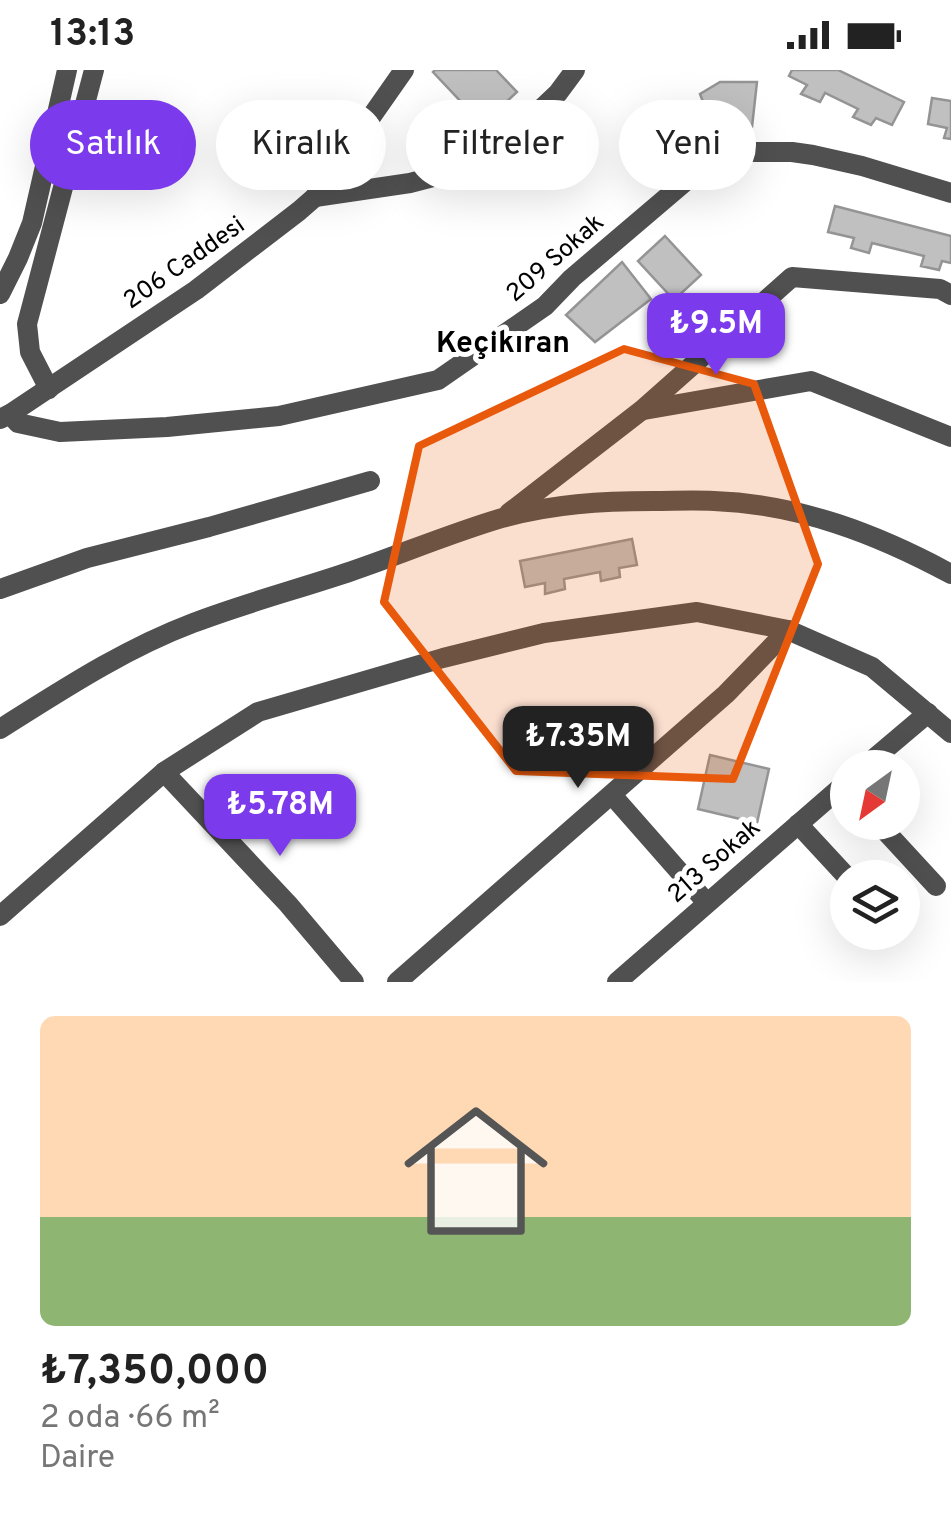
<!DOCTYPE html>
<html lang="tr">
<head>
<meta charset="utf-8">
<style>
  :root { --surface:#fff; --page:#f6f6f6; --text:#222; --muted:#767676; --line:#e0e0e0; --accent:#7c3aed }
  body { margin:0; font-family:Overpass,sans-serif; background:var(--page); color:var(--text); height:100vh; display:flex; flex-direction:column; font-size:38px; white-space:nowrap }
  * { box-sizing:border-box; margin:0 }
  p { font-size:32px; color:var(--muted) }
  .icon { flex:none; width:55px; height:55px; fill:none; stroke:currentColor; stroke-width:2; stroke-linecap:round; stroke-linejoin:round }
  .map { position:relative; height:912px; overflow:hidden }
  .drawer { display:flex; flex-direction:column; background:var(--surface); flex:1 }
  .drawer>* { flex:none }
  .hud { position:absolute; left:30px; top:30px; width:892px; height:90px; display:flex; gap:20px }
  .needle { width:65px; rotate:213deg }
  .controls { position:absolute; left:830px; top:680px; display:grid; gap:20px }
  .controls a { display:grid; place-items:center; width:90px; height:90px; border-radius:50%; background:var(--surface); box-shadow:0 10px 40px #0002; font-size:50px }
  .price { position:absolute; translate:-50% -85px; padding:0 22px; border-radius:20px; background:var(--accent); color:#fff; font-size:32px; line-height:65px; filter:drop-shadow(0 2px 5px #0008) }
  .price::after { content:''; position:absolute; left:50%; top:60px; width:30px; height:22px; margin-left:-15px; background:inherit; clip-path:polygon(0 0,100% 0,50% 100%) }
  .price.active { background:#222; color:#fff }
  ul { padding:0; list-style:none }
  li { display:grid; align-content:center; gap:20px; height:530px; padding:0 40px }
  li+li { border-top:2px solid var(--line) }
  li span { display:grid; place-items:center; height:310px; border-radius:15px; color:#555 }
  li>.icon { margin-inline-start:auto }
  span .icon { width:180px; height:180px; fill:#fffc; stroke-width:1 }
  li b { font-size:42px }
  .pill { padding:0 35px; border-radius:45px; background:var(--surface); box-shadow:0 10px 40px #0002; font-size:35px; line-height:90px }
  .pill.active { background:var(--accent); color:#fff }
  .status { display:flex; justify-content:space-between; align-items:center; height:70px; padding:0 50px; background:var(--surface); direction:ltr }
  .status svg { height:28px; fill:currentColor }
  .map>svg:first-child { display:block }
  .building { fill:#c0c0c0; stroke:#949494; stroke-width:2.5 }
  .lines { fill:none; stroke-linecap:round; stroke-linejoin:round }
  .minor { stroke:#505050; stroke-width:20 }
  .marked { fill:#e8590c; fill-opacity:0.2; stroke:#e8590c; stroke-width:8; stroke-linejoin:round }
  .labels { text-anchor:middle; dominant-baseline:central; stroke-width:10; stroke-linejoin:round; paint-order:stroke }
  .street-label { font-size:25px; fill:#000; stroke:#fff }
  .quarter-label { font-size:30px; font-weight:bold; fill:#000; stroke:#fff }
</style>
</head>
<body>
<div class="status"><b>13:13</b><svg viewBox="0 0 49 12"><path d="M0 12V9h3v3zM5 12V6h3v6zM10 12V3h3v9zM15 12V0h3v12zM26 1h20v11H26zM47 4h2v5h-2z"/></svg></div>
<div class="map">
<svg width="951" height="912" viewBox="0 0 951 912">
  <rect width="100%" height="100%" fill="#fff"/>
  <g class="building">
    <polygon points="435,0 496,0 517,22 482,54 433,2"/>
    <polygon points="792,0 838,0 904,32 892,55 876,48 871,55 853,47 858,39 825,23 820,32 801,24 807,15 789,6"/>
    <polygon points="720,12 757,12 752,57 733,58 716,65 700,24"/>
    <polygon points="932,28 951,31 951,69 944,68 947,58 928,54"/>
    <polygon points="835,136 951,166 951,193 942,191 939,200 921,196 924,186 872,173 869,183 851,178 854,168 828,162"/>
    <polygon points="665,166 701,205 674,230 638,191"/>
    <polygon points="622,192 651,229 595,272 566,245"/>
    <polygon points="632,469 637,495 619,498 620,507 601,511 600,502 564,509 565,519 545,524 545,513 525,517 520,491"/>
    <polygon points="710,685 769,699 757,753 698,739"/>
  </g>
  <g class="lines">
    <g class="minor">
      <polyline points="315,127 410,113 483,94 558,23 575,0"/>
      <polyline points="0,224 18,188 32,153 67,0"/>
      <polyline points="49,319 30,282 27,254 94,0"/>
      <polyline points="644,340 811,311 951,367"/>
      <polyline points="10,344 18,353 60,362 167,357 279,346 438,310 545,236 572,208 686,111 722,88 750,82 792,82 813,85 862,96 951,123"/>
      <polyline points="0,349 10,344 196,220 299,141 315,127 404,0"/>
      <polyline points="509,443 642,340 792,207 940,219 951,225"/>
      <polyline points="0,519 87,488 209,457 370,411"/>
      <path d="M0 659C62 620 124 579 193 553 245 533 299 519 352 501 402 484 451 463 502 448 552 434 602 431 653 431 673 431 693 430 714 431 799 434 877 464 951 504"/>
      <polyline points="863,698 928,643"/>
      <polyline points="164,702 288,834 354,912"/>
      <polyline points="612,725 707,833"/>
      <polyline points="877,752 936,816"/>
      <polyline points="798,754 848,808"/>
      <polyline points="0,846 164,702 258,642 443,588 544,563 697,542 788,560 872,597 951,663"/>
      <polyline points="397,912 726,624 788,560"/>
      <polyline points="617,912 848,711"/>
    </g>
  </g>
  <path class="marked" d="M624 279 754 314 818 494 733 709 516 701 384 532 419 376Z"/>
  <g class="labels">
    <g class="street-label">
      <text transform="translate(556 189) rotate(-41)">209 Sokak</text>
      <text transform="translate(185 194) rotate(-35)">206 Caddesi</text>
      <text transform="translate(715 792) rotate(-41)">213 Sokak</text>
    </g>
    <g class="quarter-label">
      <text x="503" y="274">Keçikıran</text>
    </g>
  </g>
</svg>
<div class="controls">
<a><svg class="needle" viewBox="-14 -14 28 28"><path d="M0-13l5 13h-10z" fill="#e53935"/><path d="M0 13l5-13h-10z" fill="#767676"/></svg></a>
<a><svg class="icon" aria-label="layers" viewBox="0 0 24 24"><path d="M12 4l9 5-9 5-9-5zM3 14l9 5 9-5"/></svg></a>
</div>
<b class="price" style="left:716px;top:308px">₺9.5M</b>
<b class="price active" style="left:578px;top:721px">₺7.35M</b>
<b class="price" style="left:280px;top:789px">₺5.78M</b>
<div class="hud">
<a class="pill active">Satılık</a>
<a class="pill">Kiralık</a>
<a class="pill">Filtreler</a>
<a class="pill">Yeni</a>
</div>
</div>
<section class="drawer">
<ul>
<li><span style="background:linear-gradient(#ffd9b3 65%,#8fb573 0)"><svg class="icon" aria-label="home" viewBox="0 0 24 24"><path d="M3 11l9-7 9 7M6 9v11h12V9"/></svg></span><div><b>₺7,350,000</b><p>2 oda · 66 m²</p><p>Daire</p></div></li>
</ul>
</section>
</body>
</html>
